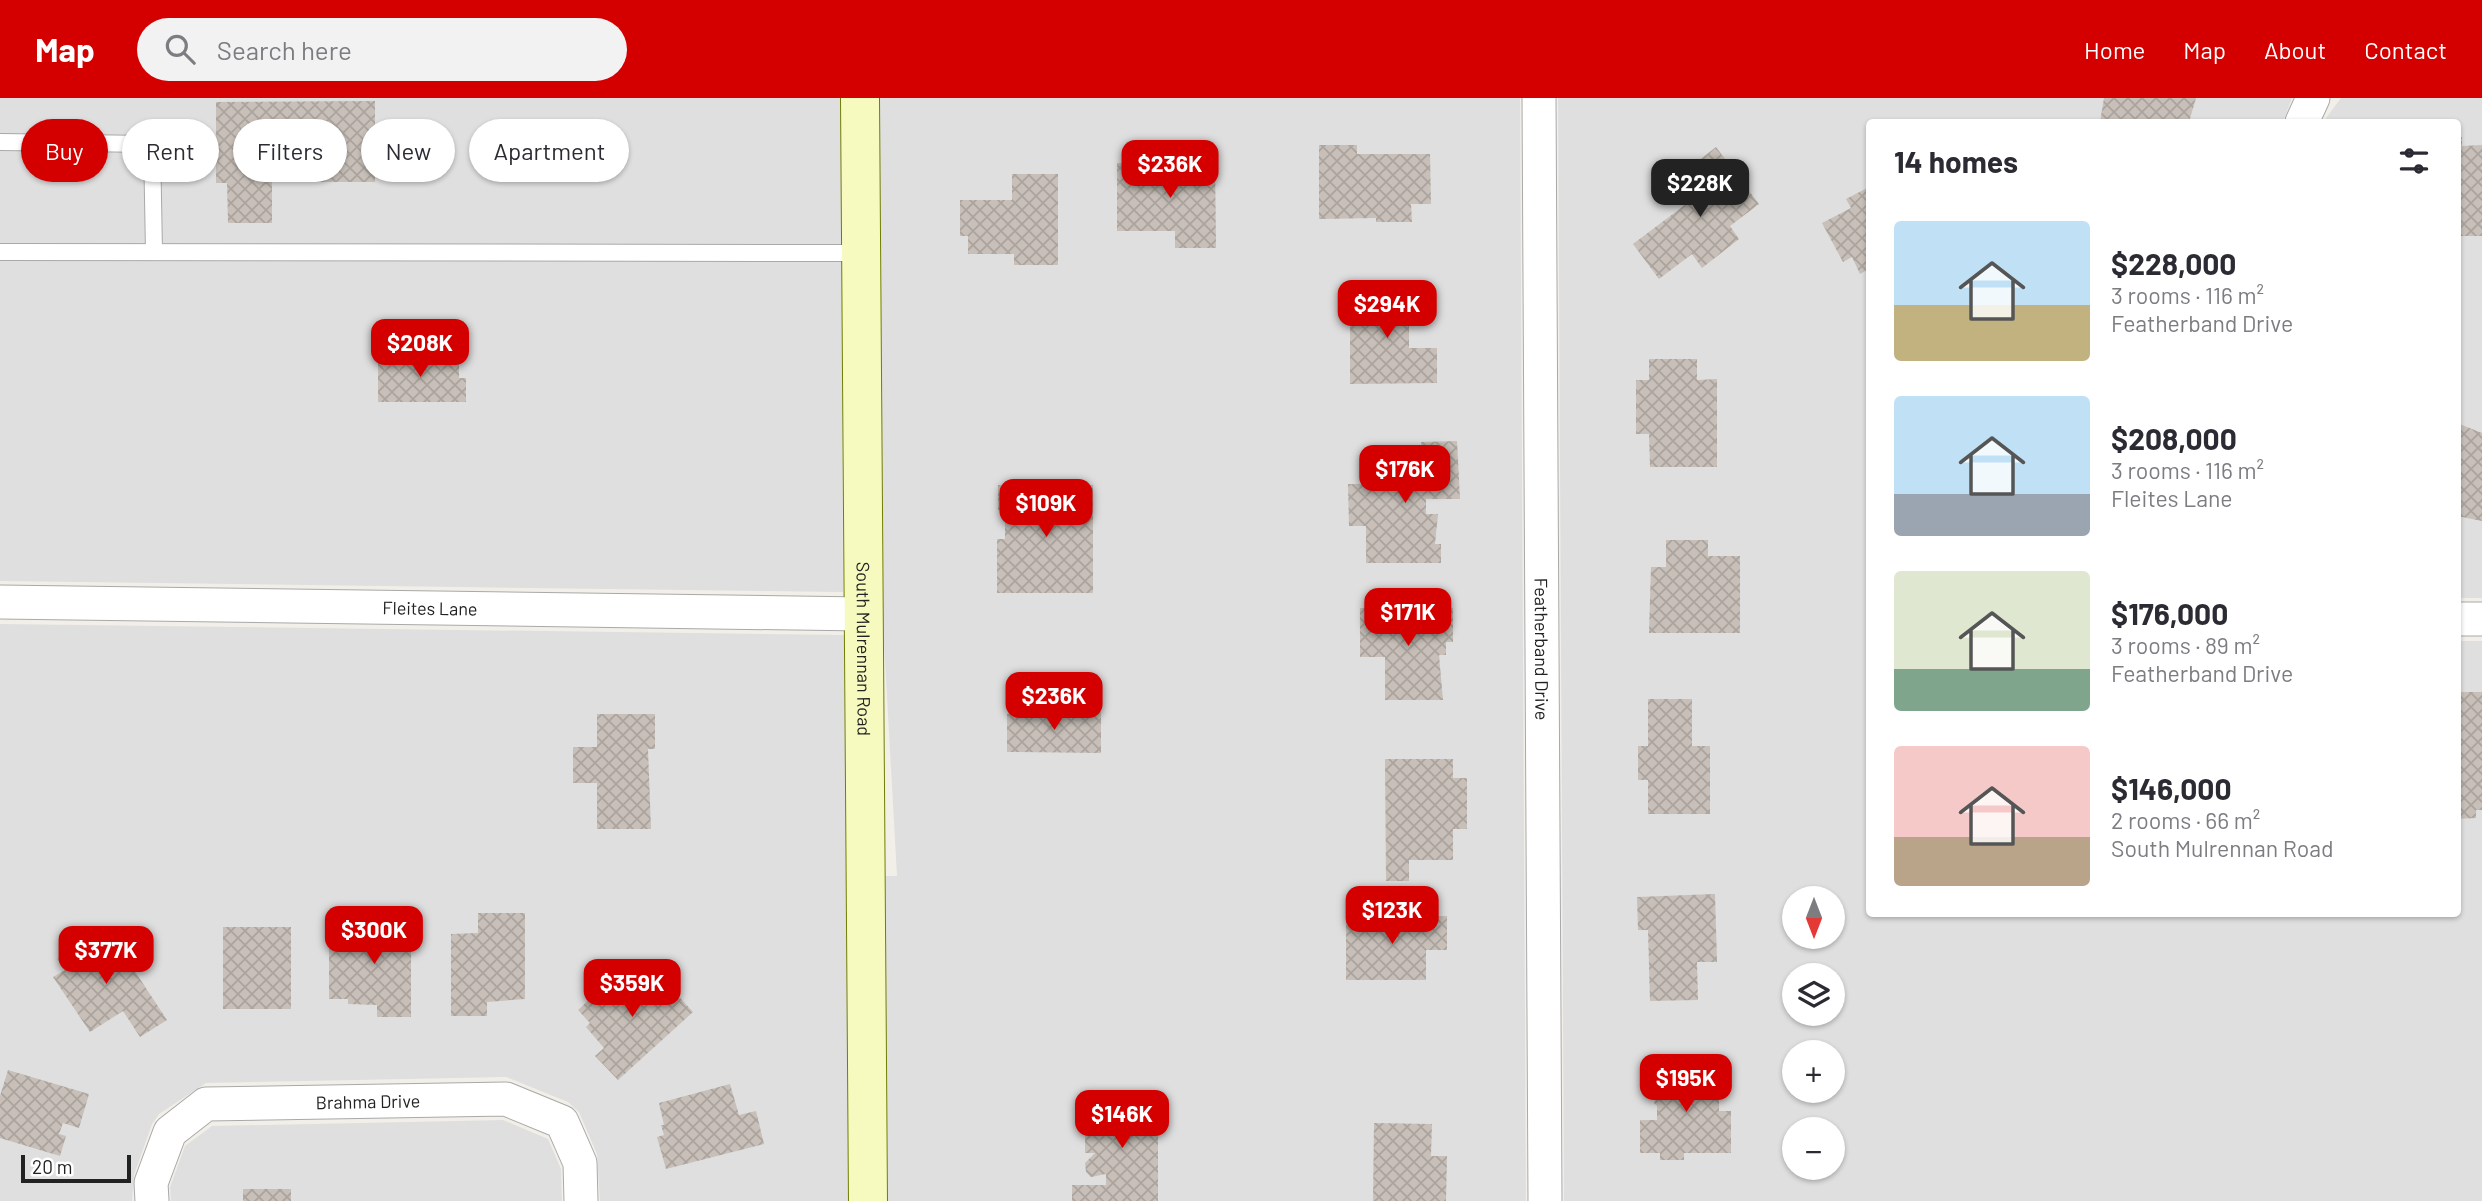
<!DOCTYPE html>
<html lang="en">
<head>
<meta charset="utf-8">
<style>
  :root { --surface:#fff; --page:#f2f2f3; --text:#2b2b33; --muted:#7c7c81; --accent:#d40000 }
  body { margin:0; font-family:Barlow,sans-serif; background:var(--page); color:var(--text); height:100vh; display:flex; flex-direction:column; font-size:26px; white-space:nowrap }
  * { box-sizing:border-box; margin:0 }
  p { font-size:23px; color:var(--muted) }
  .icon { flex:none; width:38px; height:38px; fill:none; stroke:currentColor; stroke-width:2; stroke-linecap:round; stroke-linejoin:round }
  .map { position:relative; flex:1; overflow:hidden }
  .sheet { position:absolute; left:1866px; top:21px; width:595px; height:798px; display:flex; flex-direction:column; background:var(--surface); border-radius:7px; box-shadow:0 2px 5px #0004 }
  .sheet>* { flex:none }
  .banner { position:absolute; left:21px; top:21px; width:665px; height:63px; display:flex; gap:14px }
  .needle { width:46px; rotate:180deg }
  .buttons { position:absolute; left:1782px; top:788px; display:grid; gap:14px }
  .buttons a { display:grid; place-items:center; width:63px; height:63px; border-radius:50%; background:var(--surface); box-shadow:0 2px 5px #0004; font-size:35px }
  .scale { position:absolute; left:21px; bottom:18px; width:110px; box-sizing:border-box; padding-left:7px; border:4px solid #222; border-top:0; font-size:19px; line-height:24px; white-space:nowrap; color:#222; -webkit-text-stroke:5px #fff; paint-order:stroke }
  .price { position:absolute; translate:-50% -60px; padding:0 16px; border-radius:14px; background:var(--accent); color:#fff; font-size:23px; line-height:46px; filter:drop-shadow(0 2px 4px #0008) }
  .price::after { content:''; position:absolute; left:50%; top:42px; width:21px; height:16px; margin-left:-10px; background:inherit; clip-path:polygon(0 0,100% 0,50% 100%) }
  .price.current { background:#222; color:#fff }
  ul { padding:0; list-style:none }
  li { display:flex; align-items:center; gap:21px; height:175px; padding:0 28px }
  li span { display:grid; place-items:center; flex:none; width:196px; height:140px; border-radius:7px; color:#555 }
  li>.icon { margin-inline-start:auto }
  span .icon { width:84px; height:84px; fill:#fffc; stroke-width:1 }
  li b { font-size:30px }
  h2 { display:flex; justify-content:space-between; align-items:center; height:84px; padding:0 28px; font-size:30px }
  .tag { padding:0 24px; border-radius:32px; background:var(--surface); box-shadow:0 2px 5px #0004; font-size:24px; line-height:63px }
  .tag.current { background:var(--accent); color:#fff }
  header { display:flex; align-items:center; gap:42px; box-sizing:border-box; height:98px; padding:0 35px; background:var(--accent); color:#fff }
  header strong { font-size:33px }
  nav { display:flex; gap:38px; margin-inline-start:auto; font-size:24px }
  .search { width:490px; height:63px; background:var(--page); display:flex; align-items:center; gap:18px; box-sizing:border-box; padding:0 24px; border-radius:38px; color:var(--muted); font-size:26px }
  .map>svg:first-child { display:block }
  .residential { fill:#e0dfdf; fill-rule:evenodd }
  .building { fill:url(#building-cross-hatch) }
  .lines { fill:none; stroke-linecap:round; stroke-linejoin:round }
  .lane-casing { stroke:#a9a9a9; stroke-width:18 }
  .street-casing { stroke:#a9a9a9; stroke-width:35 }
  .secondary-casing { stroke:#707d05; stroke-width:40 }
  .lane { stroke:#fff; stroke-width:16 }
  .street { stroke:#fff; stroke-width:33 }
  .secondary { stroke:#f7fabf; stroke-width:38 }
  .labels { text-anchor:middle; dominant-baseline:central; stroke-width:5; stroke-linejoin:round; paint-order:stroke }
  .street-label { font-size:18px; fill:#222; stroke:#fff }
</style>
</head>
<body>
<header>
<strong>Map</strong>
<div class="search"><svg class="icon" aria-label="search" viewBox="0 0 24 24"><circle cx="10" cy="10" r="6"/><path d="M15 15l6 6"/></svg>Search here</div>
<nav><a>Home</a><a>Map</a><a>About</a><a>Contact</a></nav>
</header>
<div class="map">
<svg width="2482" height="1103" viewBox="0 0 2482 1103">
  <defs>
    <pattern id="building-cross-hatch" width="8" height="8" patternUnits="userSpaceOnUse" patternTransform="scale(1.75)"><rect width="8" height="8" fill="#c7bfb8"/><path d="M0 0l8 8M0 8l8-8" fill="none" stroke="#aba49e"/></pattern>
  </defs>
  <rect width="100%" height="100%" fill="#f2efe9"/>
  <g class="residential">
    <polygon points="0,0 841,0 843,494 0,483"/>
    <polygon points="879,0 1520,0 1526,1103 888,1103 884,778 897,778 882,509"/>
    <path d="M1558 0H2292L2283 24H1869V816H2457V543H2482V1103H1564ZM1794 800H1832V838H1794ZM1794 877H1832V915H1794ZM1794 954H1832V992H1794ZM1794 1031H1832V1069H1794Z"/>
    <polygon points="2341,0 2482,0 2482,500 2457,500 2457,24 2323,24"/>
    <polygon points="0,526 844,537 849,1103 600,1103 597,1056 579,1014 568,1004 506,979 206,985 159,1016 152,1026 134,1077 132,1103 0,1103"/>
    <polygon points="503,1022 548,1041 561,1071 562,1103 171,1103 170,1089 185,1048 212,1028"/>
  </g>
  <g class="building">
    <polygon points="2104,0 2196,0 2189,24 2100,24"/>
    <polygon points="375,3 375,84 272,84 272,125 228,125 227,85 216,85 216,4"/>
    <polygon points="2462,39 2462,48 2482,47 2482,138 2457,138 2457,40"/>
    <polygon points="1319,47 1357,47 1357,56 1430,56 1431,106 1411,106 1412,124 1376,124 1376,120 1319,121"/>
    <polygon points="1716,49 1759,106 1730,128 1739,141 1702,170 1692,156 1659,181 1633,146 1706,91 1689,70"/>
    <polygon points="1181,59 1215,59 1216,150 1175,150 1175,133 1117,133 1117,65 1181,65"/>
    <polygon points="1012,76 1058,76 1058,167 1014,167 1014,156 968,156 968,138 960,138 960,102 1012,102"/>
    <polygon points="1869,89 1869,171 1860,176 1852,159 1843,164 1822,125 1851,110 1846,101"/>
    <polygon points="1350,191 1417,191 1417,216 1409,216 1409,250 1437,250 1437,285 1350,286"/>
    <polygon points="388,250 402,250 402,260 459,260 459,280 466,280 466,304 378,304 378,260 388,260"/>
    <polygon points="1649,261 1697,261 1697,282 1717,281 1717,369 1650,369 1649,336 1636,336 1636,282 1649,282"/>
    <polygon points="2457,325 2482,335 2482,423 2457,418"/>
    <polygon points="1457,343 1460,401 1426,401 1426,416 1438,416 1435,446 1441,446 1441,465 1366,465 1366,428 1349,428 1348,386 1370,386 1370,364 1421,364 1421,344"/>
    <polygon points="998,387 1093,387 1093,495 997,495 997,441 1005,441 1005,412 998,412"/>
    <polygon points="1666,442 1708,442 1708,458 1740,458 1740,535 1649,535 1651,469 1666,469"/>
    <polygon points="1360,510 1453,510 1453,544 1446,544 1446,557 1439,557 1443,602 1385,602 1385,559 1360,559"/>
    <polygon points="2457,594 2482,594 2482,712 2476,712 2476,720 2457,721"/>
    <polygon points="1648,601 1692,601 1692,648 1710,648 1710,716 1648,716 1648,682 1638,682 1638,648 1648,648"/>
    <polygon points="1021,614 1101,614 1101,655 1007,654 1007,616"/>
    <polygon points="597,616 655,616 655,651 648,651 651,731 597,731 597,685 573,685 573,649 597,649"/>
    <polygon points="1385,661 1453,661 1453,680 1467,680 1467,731 1453,731 1453,762 1409,762 1409,783 1386,783"/>
    <polygon points="1715,796 1717,864 1697,864 1698,902 1650,903 1648,832 1638,832 1637,799"/>
    <polygon points="478,815 525,815 525,901 487,904 487,918 451,918 451,836 478,835"/>
    <polygon points="363,818 411,818 411,919 377,919 377,907 348,906 348,901 329,901 329,835 363,834"/>
    <polygon points="1346,818 1447,818 1447,852 1426,852 1426,882 1346,882"/>
    <rect x="223" y="829" width="68" height="82"/>
    <polygon points="97,834 104,846 113,840 167,922 140,939 123,913 90,934 53,879 65,872 57,861"/>
    <polygon points="626,867 651,894 664,882 693,914 618,982 595,958 604,950 586,929 590,925 578,912"/>
    <polygon points="1657,963 1699,963 1699,979 1719,979 1719,1013 1731,1013 1731,1055 1684,1055 1684,1062 1660,1062 1660,1055 1640,1055 1640,1022 1657,1022 1657,1008 1654,1005 1657,995"/>
    <polygon points="8,972 89,996 79,1030 63,1025 59,1036 66,1038 60,1058 0,1040 0,998"/>
    <polygon points="730,986 739,1017 756,1013 764,1046 666,1071 657,1039 664,1037 661,1027 664,1027 659,1005"/>
    <polygon points="1148,994 1148,1004 1158,1009 1158,1103 1072,1103 1072,1087 1106,1087 1106,1076 1091,1079 1086,1074 1085,1065 1095,1055 1085,1055 1085,1037 1095,1037 1083,1025 1083,1016 1089,1011 1104,1015 1104,995"/>
    <polygon points="1374,1025 1432,1026 1431,1058 1447,1058 1446,1103 1373,1103"/>
    <rect x="243" y="1091" width="48" height="12"/>
  </g>
  <g class="lines">
    <defs>
      <g id="lane">
        <polyline points="0,44 152,46 154,154"/>
        <polyline points="0,154 861,155"/>
      </g>
      <g id="street">
        <path id="s1" d="M1539 0 1545 1103"/>
        <polyline points="2302,24 2313,0"/>
        <path id="s2" d="M0 504 863 516"/>
        <polyline points="2457,521 2482,521"/>
        <path id="s3" d="M152 1103 151 1085 170 1034 206 1006 506 1001 562 1024 580 1065 581 1103"/>
      </g>
      <g id="secondary">
        <path id="s4" d="M860 0 868 1103"/>
      </g>
    </defs>
    <use href="#lane" class="lane-casing"/>
    <use href="#street" class="street-casing"/>
    <use href="#secondary" class="secondary-casing"/>
    <use href="#lane" class="lane"/>
    <use href="#street" class="street"/>
    <use href="#secondary" class="secondary"/>
  </g>
  <g class="labels">
    <g class="street-label">
      <text stroke="none"><textPath href="#s2" startOffset="430">Fleites Lane</textPath></text>
      <text stroke="none"><textPath href="#s4" startOffset="551">South Mulrennan Road</textPath></text>
      <text stroke="none"><textPath href="#s1" startOffset="551">Featherband Drive</textPath></text>
      <text stroke="none"><textPath href="#s3" startOffset="280">Brahma Drive</textPath></text>
    </g>
  </g>
</svg>
<div class="buttons">
<a><svg class="needle" viewBox="-14 -14 28 28"><path d="M0-13l5 13h-10z" fill="#e53935"/><path d="M0 13l5-13h-10z" fill="#7c7c81"/></svg></a>
<a><svg class="icon" aria-label="layers" viewBox="0 0 24 24"><path d="M12 4l9 5-9 5-9-5zM3 14l9 5 9-5"/></svg></a>
<a>+</a>
<a>−</a>
</div>
<div class="scale">20 m</div>
<b class="price" style="left:1170px;top:102px">$236K</b>
<b class="price current" style="left:1700px;top:121px">$228K</b>
<b class="price" style="left:1387px;top:242px">$294K</b>
<b class="price" style="left:420px;top:281px">$208K</b>
<b class="price" style="left:1405px;top:407px">$176K</b>
<b class="price" style="left:1046px;top:441px">$109K</b>
<b class="price" style="left:1408px;top:550px">$171K</b>
<b class="price" style="left:1054px;top:634px">$236K</b>
<b class="price" style="left:1392px;top:848px">$123K</b>
<b class="price" style="left:374px;top:868px">$300K</b>
<b class="price" style="left:106px;top:888px">$377K</b>
<b class="price" style="left:632px;top:921px">$359K</b>
<b class="price" style="left:1686px;top:1016px">$195K</b>
<b class="price" style="left:1122px;top:1052px">$146K</b>
<div class="banner">
<a class="tag current">Buy</a>
<a class="tag">Rent</a>
<a class="tag">Filters</a>
<a class="tag">New</a>
<a class="tag">Apartment</a>
</div>
<section class="sheet">
<h2>14 homes<svg class="icon" aria-label="filters" viewBox="0 0 24 24"><path d="M4 7h16M4 17h16"/><circle cx="9" cy="7" r="2"/><circle cx="15" cy="17" r="2"/></svg></h2>
<ul>
<li><span style="background:linear-gradient(#bfe0f5 60%,#c2b280 0)"><svg class="icon" aria-label="home" viewBox="0 0 24 24"><path d="M3 11l9-7 9 7M6 9v11h12V9"/></svg></span><div><b>$228,000</b><p>3 rooms · 116 m²</p><p>Featherband Drive</p></div></li>
<li><span style="background:linear-gradient(#bfe0f5 70%,#9aa5b1 0)"><svg class="icon" aria-label="home" viewBox="0 0 24 24"><path d="M3 11l9-7 9 7M6 9v11h12V9"/></svg></span><div><b>$208,000</b><p>3 rooms · 116 m²</p><p>Fleites Lane</p></div></li>
<li><span style="background:linear-gradient(#dfe7d0 70%,#7fa58c 0)"><svg class="icon" aria-label="home" viewBox="0 0 24 24"><path d="M3 11l9-7 9 7M6 9v11h12V9"/></svg></span><div><b>$176,000</b><p>3 rooms · 89 m²</p><p>Featherband Drive</p></div></li>
<li><span style="background:linear-gradient(#f6c9c9 65%,#b9a48a 0)"><svg class="icon" aria-label="home" viewBox="0 0 24 24"><path d="M3 11l9-7 9 7M6 9v11h12V9"/></svg></span><div><b>$146,000</b><p>2 rooms · 66 m²</p><p>South Mulrennan Road</p></div></li>
</ul>
</section>
</div>
</body>
</html>
